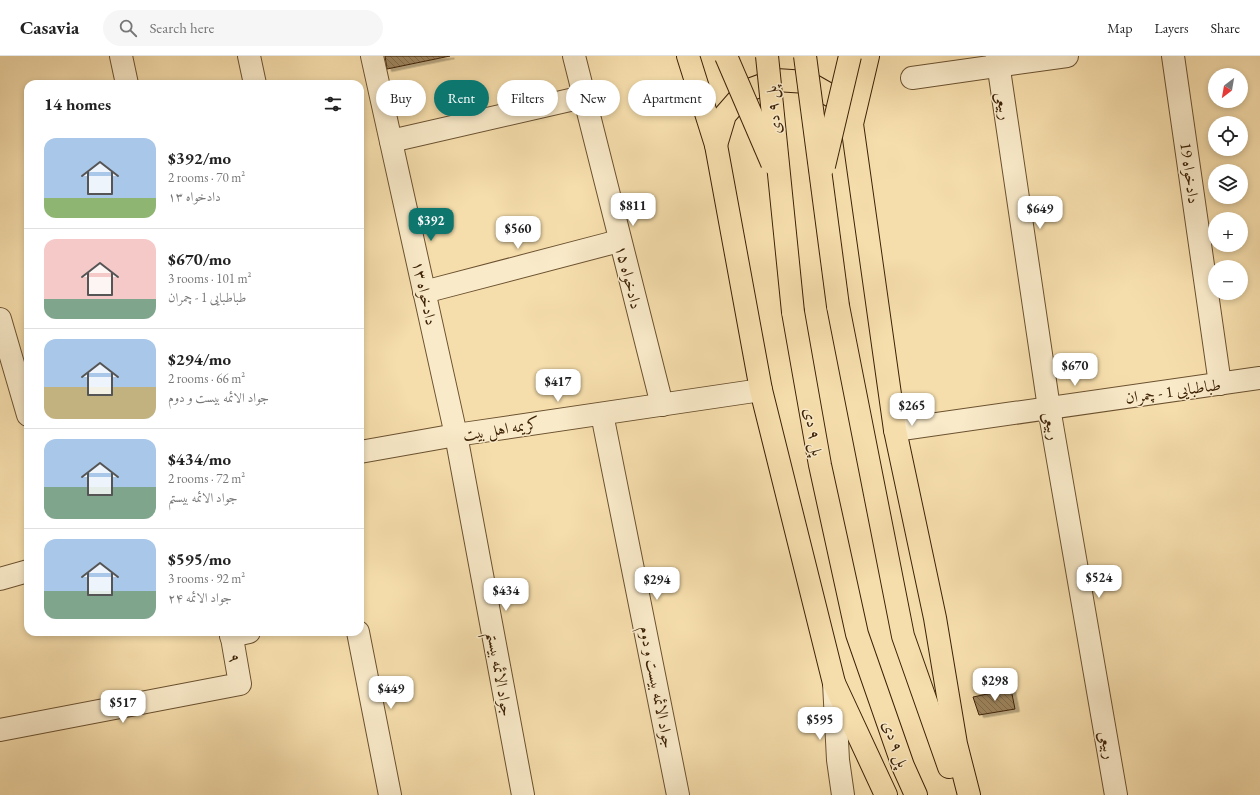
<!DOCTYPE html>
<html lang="en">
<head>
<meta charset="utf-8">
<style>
  :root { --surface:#fff; --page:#f6f6f6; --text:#222; --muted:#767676; --line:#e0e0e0; --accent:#0f766e }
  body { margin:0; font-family:"EB Garamond",Amiri,serif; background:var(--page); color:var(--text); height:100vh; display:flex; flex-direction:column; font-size:15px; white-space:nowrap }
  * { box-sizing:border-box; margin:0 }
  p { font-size:13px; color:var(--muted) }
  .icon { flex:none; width:22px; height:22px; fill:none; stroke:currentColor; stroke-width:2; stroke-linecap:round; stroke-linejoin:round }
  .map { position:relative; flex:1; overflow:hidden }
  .side { position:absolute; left:24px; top:24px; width:340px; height:556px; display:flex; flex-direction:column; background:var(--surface); border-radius:12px; box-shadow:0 2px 6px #0003 }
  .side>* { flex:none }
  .hud { position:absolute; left:376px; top:24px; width:380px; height:36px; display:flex; gap:8px }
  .needle { width:26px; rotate:211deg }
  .fabs { position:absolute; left:1208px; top:12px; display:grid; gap:8px }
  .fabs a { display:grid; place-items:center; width:40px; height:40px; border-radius:50%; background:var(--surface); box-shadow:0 2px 6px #0003; font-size:20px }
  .price { position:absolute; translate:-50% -34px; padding:0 9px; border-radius:8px; background:#fff; color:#222; font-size:13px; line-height:26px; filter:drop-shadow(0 1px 2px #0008) }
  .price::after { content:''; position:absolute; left:50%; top:24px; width:12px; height:9px; margin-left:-6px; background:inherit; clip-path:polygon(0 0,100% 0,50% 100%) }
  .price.selected { background:var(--accent); color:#fff }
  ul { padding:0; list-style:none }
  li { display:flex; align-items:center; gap:12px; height:100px; padding:0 20px }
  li+li { border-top:1px solid var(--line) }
  li span { display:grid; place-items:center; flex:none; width:112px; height:80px; border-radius:12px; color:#555 }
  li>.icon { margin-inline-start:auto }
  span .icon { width:48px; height:48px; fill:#fffc; stroke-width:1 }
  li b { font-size:17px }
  h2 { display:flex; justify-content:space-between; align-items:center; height:48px; padding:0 20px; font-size:17px }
  .tag { padding:0 14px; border-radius:18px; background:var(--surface); box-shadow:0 2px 6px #0003; font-size:14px; line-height:36px }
  .tag.selected { background:var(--accent); color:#fff }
  header { display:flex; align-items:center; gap:24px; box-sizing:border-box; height:56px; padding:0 20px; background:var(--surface); border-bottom:1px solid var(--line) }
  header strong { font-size:19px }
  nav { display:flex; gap:22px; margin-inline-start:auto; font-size:14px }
  .search { width:280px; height:36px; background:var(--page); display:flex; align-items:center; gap:10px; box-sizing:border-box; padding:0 14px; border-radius:22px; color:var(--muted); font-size:15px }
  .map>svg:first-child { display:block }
  .building { fill:url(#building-back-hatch); stroke:#3d2207; filter:url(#shadow) }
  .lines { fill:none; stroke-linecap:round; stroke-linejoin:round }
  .minor-casing { stroke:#6b5130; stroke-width:24 }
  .major-casing { stroke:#3d2207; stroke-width:24 }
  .minor { stroke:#f9eac9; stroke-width:22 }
  .major { stroke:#f6deac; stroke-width:22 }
  .major-bridge-casing { stroke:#3d2207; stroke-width:24; stroke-linecap:butt }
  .major-bridge { stroke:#f6deac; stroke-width:22 }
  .labels { text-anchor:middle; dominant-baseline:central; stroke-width:3; stroke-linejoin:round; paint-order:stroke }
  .street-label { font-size:16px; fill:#3d2207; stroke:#f9eac9 }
</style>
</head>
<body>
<header>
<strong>Casavia</strong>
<div class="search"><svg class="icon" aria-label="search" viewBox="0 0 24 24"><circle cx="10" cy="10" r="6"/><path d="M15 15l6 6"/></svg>Search here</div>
<nav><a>Map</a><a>Layers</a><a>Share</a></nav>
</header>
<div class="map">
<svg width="1260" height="739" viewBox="0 0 1260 739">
  <defs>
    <pattern id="building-back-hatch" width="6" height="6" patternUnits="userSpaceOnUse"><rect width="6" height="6" fill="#9d845d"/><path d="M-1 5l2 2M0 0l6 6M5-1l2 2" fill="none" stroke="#816c4b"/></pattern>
    <filter id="shadow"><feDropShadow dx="4.5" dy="2.5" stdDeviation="0" flood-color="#0004"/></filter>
  </defs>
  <rect width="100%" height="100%" fill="#f6deac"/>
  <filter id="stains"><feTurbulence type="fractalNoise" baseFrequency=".005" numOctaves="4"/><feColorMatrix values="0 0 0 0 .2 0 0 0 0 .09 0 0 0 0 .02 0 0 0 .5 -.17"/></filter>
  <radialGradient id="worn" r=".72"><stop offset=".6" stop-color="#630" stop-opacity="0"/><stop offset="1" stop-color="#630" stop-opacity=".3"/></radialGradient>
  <g class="building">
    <polygon points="385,0 450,0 387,13"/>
    <polygon points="1011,633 1015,653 979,659 973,641"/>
  </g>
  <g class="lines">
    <defs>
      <g id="minor">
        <polyline points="121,0 127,28"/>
        <polyline points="249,0 255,28"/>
        <polyline points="372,0 456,379 523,739"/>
        <polyline points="574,0 662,349"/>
        <polyline points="997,0 1049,352 1116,739"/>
        <polyline points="1173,0 1220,328"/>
        <polyline points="912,22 1067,0"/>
        <polyline points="391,85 583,41"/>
        <polyline points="424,236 619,185"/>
        <polyline points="0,263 28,359"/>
        <polyline points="602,358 678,739"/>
        <polyline points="895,374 1260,322"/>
        <polyline points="360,396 456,379 761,334"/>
        <polyline points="0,523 28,515"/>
        <polyline points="358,576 390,739"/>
        <polyline points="231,580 249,576"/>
        <polyline points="834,627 838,704 843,739"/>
        <polyline points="0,674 240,628 231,576"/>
      </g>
      <g id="major">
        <polyline points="688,0 716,89 761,334 834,627 886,739"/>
        <polyline points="868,0 852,68 895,374 935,562 956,688 969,739"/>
        <polyline points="716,89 725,59 746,35 776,24 807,26 835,42 848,62"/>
        <polyline points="838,250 903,580 949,711"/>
        <polyline points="793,256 820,409 857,578 903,710 916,739"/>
      </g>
    </defs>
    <use href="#minor" class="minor-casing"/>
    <use href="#major" class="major-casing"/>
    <use href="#minor" class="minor"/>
    <use href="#major" class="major"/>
    <defs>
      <g id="major-bridge">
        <polyline points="726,0 772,107"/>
        <polyline points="767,0 793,256"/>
        <polyline points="805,0 838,250"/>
        <polyline points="824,110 850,0"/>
      </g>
    </defs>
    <use href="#major-bridge" class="major-bridge-casing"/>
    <use href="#major-bridge" class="major-bridge"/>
  </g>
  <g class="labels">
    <g class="street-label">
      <text transform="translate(1004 50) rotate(82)">ربیعی</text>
      <text transform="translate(773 54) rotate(-96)">پل ۹ دی</text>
      <text transform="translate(1190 117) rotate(82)">دادخواه 19</text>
      <text transform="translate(629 221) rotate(76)">دادخواه ۱۵</text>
      <text transform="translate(425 237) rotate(78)">دادخواه ۱۳</text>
      <text transform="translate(1173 335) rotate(-8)">طباطبایی 1 - چمران</text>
      <text transform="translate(1052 370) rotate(80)">ربیعی</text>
      <text transform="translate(501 373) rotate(-9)">کریمه اهل بیت</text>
      <text transform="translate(814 376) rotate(80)">پل ۹ دی</text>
      <text transform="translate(235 602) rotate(79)">۹</text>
      <text transform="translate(500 618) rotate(80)">جواد الائمه بیستم</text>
      <text transform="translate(657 631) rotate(79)">جواد الائمه بیست و دوم</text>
      <text transform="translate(896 688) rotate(70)">پل ۹ دی</text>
      <text transform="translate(1108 689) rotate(80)">ربیعی</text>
    </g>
  </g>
  <rect width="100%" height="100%" filter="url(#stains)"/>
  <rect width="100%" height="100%" fill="url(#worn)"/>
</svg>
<div class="fabs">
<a><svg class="needle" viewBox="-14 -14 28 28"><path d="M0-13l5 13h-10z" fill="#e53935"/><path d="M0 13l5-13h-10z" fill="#767676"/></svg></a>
<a><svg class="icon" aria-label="locate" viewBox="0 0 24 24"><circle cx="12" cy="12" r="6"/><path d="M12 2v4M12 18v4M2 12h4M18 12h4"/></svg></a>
<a><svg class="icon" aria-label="layers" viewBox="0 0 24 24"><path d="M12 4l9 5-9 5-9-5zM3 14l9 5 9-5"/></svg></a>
<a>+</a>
<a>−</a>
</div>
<b class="price" style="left:633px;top:171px">$811</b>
<b class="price" style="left:1040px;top:174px">$649</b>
<b class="price selected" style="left:431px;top:186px">$392</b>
<b class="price" style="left:518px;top:194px">$560</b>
<b class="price" style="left:1075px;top:331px">$670</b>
<b class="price" style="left:558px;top:347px">$417</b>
<b class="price" style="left:912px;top:371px">$265</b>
<b class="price" style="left:1099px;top:543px">$524</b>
<b class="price" style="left:657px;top:545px">$294</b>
<b class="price" style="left:506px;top:556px">$434</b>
<b class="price" style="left:995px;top:646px">$298</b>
<b class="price" style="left:391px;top:654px">$449</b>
<b class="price" style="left:123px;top:668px">$517</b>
<b class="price" style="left:820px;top:685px">$595</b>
<div class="hud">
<a class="tag">Buy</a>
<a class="tag selected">Rent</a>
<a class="tag">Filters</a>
<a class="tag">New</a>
<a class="tag">Apartment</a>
</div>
<section class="side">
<h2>14 homes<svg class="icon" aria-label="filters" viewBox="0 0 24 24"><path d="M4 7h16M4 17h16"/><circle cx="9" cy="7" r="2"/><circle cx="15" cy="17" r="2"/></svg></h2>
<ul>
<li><span style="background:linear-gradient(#a9c7e8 75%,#8fb573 0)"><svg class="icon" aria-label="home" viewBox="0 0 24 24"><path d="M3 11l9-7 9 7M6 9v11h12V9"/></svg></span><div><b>$392/mo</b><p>2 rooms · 70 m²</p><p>دادخواه ۱۳</p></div></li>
<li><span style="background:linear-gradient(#f6c9c9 75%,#7fa58c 0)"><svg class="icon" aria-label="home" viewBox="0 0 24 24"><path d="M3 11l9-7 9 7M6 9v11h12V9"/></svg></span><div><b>$670/mo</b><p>3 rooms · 101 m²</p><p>طباطبایی 1 - چمران</p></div></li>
<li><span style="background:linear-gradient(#a9c7e8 60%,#c2b280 0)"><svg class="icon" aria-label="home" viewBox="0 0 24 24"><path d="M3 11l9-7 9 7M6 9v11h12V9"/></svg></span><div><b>$294/mo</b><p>2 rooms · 66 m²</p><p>جواد الائمه بیست و دوم</p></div></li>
<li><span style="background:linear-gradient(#a9c7e8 60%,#7fa58c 0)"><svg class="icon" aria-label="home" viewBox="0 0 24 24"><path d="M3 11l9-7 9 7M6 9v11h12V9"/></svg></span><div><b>$434/mo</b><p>2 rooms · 72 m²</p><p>جواد الائمه بیستم</p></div></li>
<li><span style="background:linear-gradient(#a9c7e8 65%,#7fa58c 0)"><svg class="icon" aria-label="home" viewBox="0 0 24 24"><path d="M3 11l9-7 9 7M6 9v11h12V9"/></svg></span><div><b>$595/mo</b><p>3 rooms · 92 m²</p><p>جواد الائمه ۲۴</p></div></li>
</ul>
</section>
</div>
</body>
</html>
